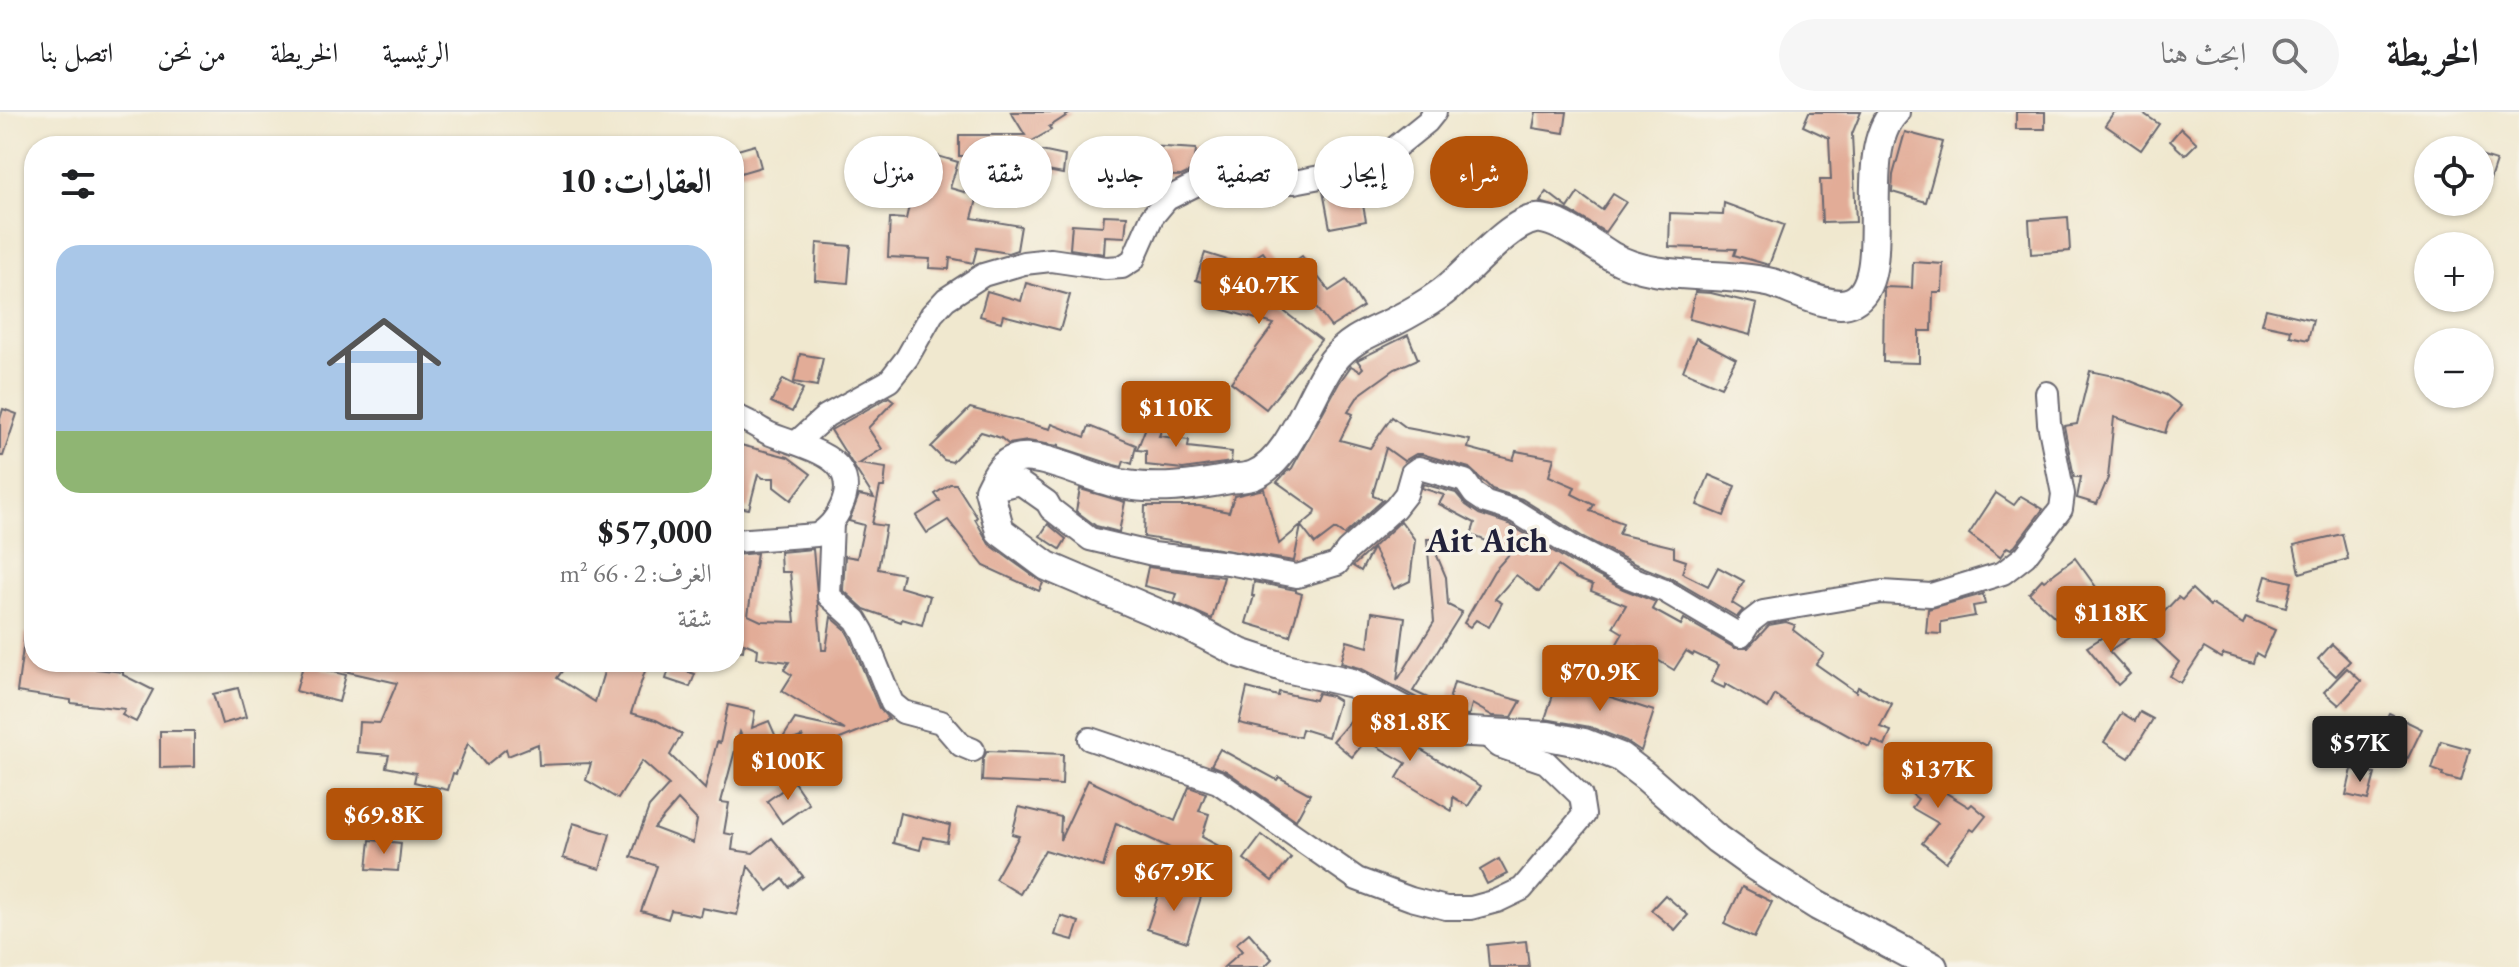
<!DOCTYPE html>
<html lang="ar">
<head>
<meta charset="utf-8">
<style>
  :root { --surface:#fff; --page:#f6f6f6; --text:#202124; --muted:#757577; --line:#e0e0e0; --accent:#b45309 }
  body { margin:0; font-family:"EB Garamond",Amiri,serif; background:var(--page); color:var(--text); direction:rtl; height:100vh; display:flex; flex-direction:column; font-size:30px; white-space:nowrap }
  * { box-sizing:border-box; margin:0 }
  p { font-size:26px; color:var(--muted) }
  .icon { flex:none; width:44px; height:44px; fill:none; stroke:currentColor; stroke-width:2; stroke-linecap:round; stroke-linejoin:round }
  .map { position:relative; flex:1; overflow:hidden; direction:ltr }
  .drawer { position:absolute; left:24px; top:24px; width:720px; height:536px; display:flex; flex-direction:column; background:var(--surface); border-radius:32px; box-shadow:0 2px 6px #0004; direction:rtl }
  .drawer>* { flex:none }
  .guide { position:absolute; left:768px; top:24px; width:760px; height:72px; direction:rtl; display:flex; gap:16px }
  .tools { position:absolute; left:2414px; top:24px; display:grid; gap:16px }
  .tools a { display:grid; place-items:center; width:80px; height:80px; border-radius:50%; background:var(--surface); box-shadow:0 2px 6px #0004; font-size:40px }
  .price { position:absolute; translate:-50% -68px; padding:0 18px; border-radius:8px; background:var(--accent); color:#fff; font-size:26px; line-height:52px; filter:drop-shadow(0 2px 4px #0008) }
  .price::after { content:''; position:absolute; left:50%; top:48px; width:24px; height:18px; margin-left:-12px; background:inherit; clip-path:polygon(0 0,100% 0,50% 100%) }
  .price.on { background:#222; color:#fff }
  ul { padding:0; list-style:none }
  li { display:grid; align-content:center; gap:16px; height:424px; padding:0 32px }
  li+li { border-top:2px solid var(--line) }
  li span { display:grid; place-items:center; height:248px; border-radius:24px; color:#555 }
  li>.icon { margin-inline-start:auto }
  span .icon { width:144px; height:144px; fill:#fffc; stroke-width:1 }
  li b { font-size:34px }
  h2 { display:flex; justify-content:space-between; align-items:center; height:96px; padding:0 32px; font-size:34px }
  .chip { padding:0 28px; border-radius:36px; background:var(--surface); box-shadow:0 2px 6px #0004; font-size:28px; line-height:72px }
  .chip.on { background:var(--accent); color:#fff }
  header { display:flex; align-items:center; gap:48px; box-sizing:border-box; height:112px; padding:0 40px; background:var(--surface); border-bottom:2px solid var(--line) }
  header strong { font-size:38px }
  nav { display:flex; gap:44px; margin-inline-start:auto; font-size:28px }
  .search { width:560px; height:72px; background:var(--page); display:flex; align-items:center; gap:20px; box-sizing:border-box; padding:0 28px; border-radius:44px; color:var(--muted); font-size:30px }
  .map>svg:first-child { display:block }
  .building { fill:#e2ac97; fill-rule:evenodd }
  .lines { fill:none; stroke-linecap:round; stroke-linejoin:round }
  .minor-casing { stroke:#6a676f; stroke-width:26 }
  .major-casing { stroke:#6a676f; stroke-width:32 }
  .minor { stroke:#fff; stroke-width:22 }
  .major { stroke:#fff; stroke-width:28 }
  .labels { text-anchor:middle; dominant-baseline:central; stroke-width:7; stroke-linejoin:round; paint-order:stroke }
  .quarter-label { font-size:34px; font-weight:bold; fill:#22223b; stroke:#f7f3e8 }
</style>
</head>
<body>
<header>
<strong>الخريطة</strong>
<div class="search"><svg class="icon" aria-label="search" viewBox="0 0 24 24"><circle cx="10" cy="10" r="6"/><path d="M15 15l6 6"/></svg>ابحث هنا</div>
<nav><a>الرئيسية</a><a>الخريطة</a><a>من نحن</a><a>اتصل بنا</a></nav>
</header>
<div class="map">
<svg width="2519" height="855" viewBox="0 0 2519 855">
  <rect width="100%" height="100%" fill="#f7f3e8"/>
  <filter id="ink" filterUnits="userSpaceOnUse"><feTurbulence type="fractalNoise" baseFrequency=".0125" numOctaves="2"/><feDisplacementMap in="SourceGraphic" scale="16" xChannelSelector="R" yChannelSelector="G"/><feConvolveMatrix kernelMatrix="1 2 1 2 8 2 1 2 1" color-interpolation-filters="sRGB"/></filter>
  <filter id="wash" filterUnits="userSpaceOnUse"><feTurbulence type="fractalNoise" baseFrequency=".006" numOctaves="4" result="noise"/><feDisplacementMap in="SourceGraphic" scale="32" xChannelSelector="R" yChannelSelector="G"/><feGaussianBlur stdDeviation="1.8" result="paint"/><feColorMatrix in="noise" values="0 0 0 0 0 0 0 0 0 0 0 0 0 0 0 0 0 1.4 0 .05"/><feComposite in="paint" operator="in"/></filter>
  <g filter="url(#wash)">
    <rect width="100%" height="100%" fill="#f0e8cf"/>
    <g id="blocks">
      <g class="building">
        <polygon points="1011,0 1072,0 1049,15 1051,18 1022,35 1065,44 1063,62 1047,59 1046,64 1028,61 1023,81 1006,76 1015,40 1007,44 959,44 959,23 1025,23"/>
        <polygon points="1536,0 1567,0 1564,21 1533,16"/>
        <polygon points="1809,0 1861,0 1852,22 1856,110 1822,111 1820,68 1831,68 1829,26 1803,14"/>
        <rect x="2016" y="0" width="29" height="17"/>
        <polygon points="2114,0 2141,0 2159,12 2141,38 2105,13"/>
        <polygon points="2181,16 2197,31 2185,43 2170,29"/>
        <polygon points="1905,20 1943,30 1926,90 1892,80 1893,63"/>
        <polygon points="755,33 761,55 734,63 734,39"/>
        <polygon points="1149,34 1196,37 1194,58 1181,64 1147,63"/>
        <polygon points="934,43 958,50 950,76 978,84 972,106 1021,114 1017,138 1008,141 977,136 973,151 950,146 949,157 929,156 930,147 888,145 890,106 906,107 916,64 927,66"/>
        <polygon points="2480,44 2496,49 2483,89 2480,89"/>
        <polygon points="1359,72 1366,109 1330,116 1323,79"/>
        <polygon points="1547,80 1568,96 1578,81 1602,98 1613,82 1626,90 1605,120 1570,99 1540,90"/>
        <polygon points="1724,91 1784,113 1769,153 1734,143 1736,137 1669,135 1670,101 1723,103"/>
        <polygon points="1104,103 1127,104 1125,125 1105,124 1104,142 1070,137 1072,112 1103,114"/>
        <polygon points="2068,105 2070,139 2031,142 2029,108"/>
        <polygon points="817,131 851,134 848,171 815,168"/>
        <polygon points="1263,140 1274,156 1245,176 1274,184 1272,190 1321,228 1266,297 1231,270 1274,212 1207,193 1213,173 1196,168 1205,141 1243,153"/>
        <polygon points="1302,144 1329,179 1346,168 1363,195 1331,215 1285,156"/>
        <polygon points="1913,150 1943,152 1942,180 1933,180 1932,219 1919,219 1919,251 1883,250 1884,175 1912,176"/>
        <polygon points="1026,171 1070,183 1060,218 1003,203 1001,210 980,204 987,179 1021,189"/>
        <polygon points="1695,180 1711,181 1757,192 1750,223 1689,207"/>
        <polygon points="2266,197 2313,208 2308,228 2290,224 2291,218 2262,212"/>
        <polygon points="1408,223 1418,247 1395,257 1359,283 1348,300 1353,302 1340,328 1370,336 1392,305 1407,316 1470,328 1468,336 1513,348 1516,339 1554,346 1549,364 1575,375 1572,382 1594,393 1590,399 1623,411 1619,422 1674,435 1674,445 1686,449 1682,461 1708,474 1718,455 1744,469 1732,491 1743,498 1737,505 1672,467 1635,452 1583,425 1522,387 1492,377 1469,356 1422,342 1416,342 1404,349 1386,336 1373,381 1373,384 1383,388 1344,423 1335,417 1315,432 1301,414 1294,449 1144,425 1145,394 1199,394 1229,400 1234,384 1264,377 1279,432 1315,402 1316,398 1277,370 1289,357 1291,358 1339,271 1351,254 1360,259 1363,256 1357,248"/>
        <polygon points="1696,226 1736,247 1721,275 1683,259"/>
        <polygon points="800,242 823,246 817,274 794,270"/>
        <polygon points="2090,259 2123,266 2166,283 2181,294 2168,311 2165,321 2114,305 2108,366 2097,392 2077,386 2081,365 2074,365 2064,314 2077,312"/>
        <polygon points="783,267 803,277 792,300 771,290"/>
        <polygon points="889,285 894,289 868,316 882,337 859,352 886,356 884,375 880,375 872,412 886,414 878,457 903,462 900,475 930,484 922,513 902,507 901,510 864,497 843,478 845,444 857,446 864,413 849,409 859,383 874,386 831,318"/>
        <polygon points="970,296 1050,317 1052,312 1085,325 1089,314 1136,333 1132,352 1124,349 1122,355 1114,353 1059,335 1059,332 1058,334 1028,329 1008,332 1001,326 981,320 952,350 944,348 931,335"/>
        <polygon points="3,297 17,302 3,344 0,344 0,307"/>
        <polygon points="1152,300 1167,305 1159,324 1189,328 1188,335 1232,340 1231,350 1183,357 1146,353 1146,339 1137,338"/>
        <polygon points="737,332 788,345 811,362 791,388 774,375 774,366 763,366 758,362 749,397 734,394 734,345"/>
        <polygon points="1709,363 1735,374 1724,404 1697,393"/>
        <polygon points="950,372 956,372 977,405 975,407 989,432 1043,471 1039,479 984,454 948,408 927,421 916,404 940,389 935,382"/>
        <polygon points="1423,372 1456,381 1466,393 1479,402 1509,412 1569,449 1623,477 1656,490 1652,497 1681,513 1684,507 1735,536 1748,536 1769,513 1786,510 1795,513 1793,518 1824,542 1816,552 1856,580 1858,575 1892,592 1880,615 1891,619 1885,634 1873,628 1869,635 1818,607 1797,599 1775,583 1768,596 1726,572 1724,576 1711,570 1719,553 1694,541 1693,543 1686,539 1674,558 1636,535 1631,544 1615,535 1623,521 1613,515 1626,493 1591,479 1593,473 1575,466 1558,454 1539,480 1516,463 1495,487 1502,491 1489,515 1476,508 1470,515 1464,511 1494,459 1512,439 1471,423 1475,411 1439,392 1444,383 1422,376"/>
        <polygon points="1080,377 1125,390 1119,420 1096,414 1076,399"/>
        <polygon points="1996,381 2014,393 2021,384 2043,397 2015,434 2011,437 2007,435 2000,445 1969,422"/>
        <polygon points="1401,409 1415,428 1410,469 1394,477 1373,436 1361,459 1353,454"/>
        <polygon points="1048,412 1066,427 1060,437 1040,424"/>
        <polygon points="2342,422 2348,447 2300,461 2294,433"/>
        <polygon points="1427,427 1430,427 1446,465 1448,493 1462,500 1413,579 1447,595 1454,570 1521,589 1512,605 1493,604 1472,592 1469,603 1453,602 1434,595 1360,556 1341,551 1347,529 1368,535 1372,500 1405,505 1397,569 1434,510"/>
        <path d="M813 437 822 538H826L831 505 845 517 850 526 879 596 889 607 835 629 840 636 817 650 819 654 791 671 775 658 803 624 751 645 740 620 721 690 729 691 724 721 734 723 732 738 753 741 772 726 803 764 789 775 783 767 768 779 748 754 737 803 702 796 700 804 671 798 668 807 641 799 657 754 631 745 649 695 669 673 642 649 618 687 586 668 591 651 539 653 538 632 508 644 506 637 486 653 468 631 456 662 453 661 448 678 414 670 416 661 386 655 389 643 357 640 359 610 380 611 397 571 331 556 332 550H569L557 566 595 590 607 550H630L645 559 631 601 656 608 682 622 670 643 705 677 717 630 720 631 728 593 755 599 752 616 769 609 779 632 795 607 845 618 782 579 792 563 784 558 789 550 757 546 758 537 744 531 743 539 734 538V443L757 441 748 503 761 509 795 510 790 460H781L780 440ZM678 688 697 708 693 731 654 716Z"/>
        <polygon points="2075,446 2096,475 2083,485 2080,481 2056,506 2029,481 2042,467 2044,469"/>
        <polygon points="1148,455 1224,465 1212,507 1174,490 1177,482 1144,474"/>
        <polygon points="2266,464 2292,470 2286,495 2259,488"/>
        <polygon points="1254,470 1296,478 1296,480 1302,482 1290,524 1246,511 1254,484 1252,484"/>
        <polygon points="2192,477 2210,494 2211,492 2243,512 2246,505 2275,518 2263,545 2256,541 2253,551 2223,542 2221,546 2204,536 2181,571 2170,564 2179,550 2146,519 2178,485 2182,488"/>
        <polygon points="1983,482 1985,492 1973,494 1975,504 1941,510 1941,522 1926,521 1928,497"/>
        <polygon points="2122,513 2130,525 2109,539 2130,562 2118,573 2087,535"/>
        <polygon points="25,521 34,522 34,550 123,560 123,563 153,578 136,610 122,603 125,597 71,591 71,588 17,580"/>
        <polygon points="2332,532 2350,549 2336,564 2318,547"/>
        <polygon points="304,550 324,550 322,557 346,563 339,590 296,579"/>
        <polygon points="670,554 695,562 690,575 666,567"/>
        <polygon points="2347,556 2361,569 2339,593 2324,580"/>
        <polygon points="1558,568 1654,599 1641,639 1626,629 1590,615 1545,607"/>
        <polygon points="238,576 246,605 222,612 213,582"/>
        <polygon points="1247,576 1278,584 1279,580 1315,588 1318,581 1331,584 1339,589 1328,625 1302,617 1300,625 1239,611"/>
        <polygon points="1358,600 1481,674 1468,694 1453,685 1452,699 1397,666 1406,651 1366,628 1352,645 1333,629"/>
        <polygon points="2140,600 2153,607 2129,646 2104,630 2122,601 2135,609"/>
        <polygon points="2389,601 2422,617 2408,646 2375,630"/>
        <polygon points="160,619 194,619 194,655 160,656"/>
        <polygon points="2441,629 2470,637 2461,669 2442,664 2443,661 2432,657"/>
        <polygon points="1220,637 1277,668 1279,665 1310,682 1296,708 1226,659 1211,653"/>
        <polygon points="987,639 1063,642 1062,673 982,669 983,647"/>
        <polygon points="1904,643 1919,655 1914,661 1969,695 1972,692 1986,704 1974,719 1971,717 1946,750 1922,731 1938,711 1912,696 1918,687 1888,663"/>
        <polygon points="2352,657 2375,662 2368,688 2346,683"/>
        <polygon points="1088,668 1175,709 1189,675 1206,681 1199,699 1209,702 1202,725 1230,740 1217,763 1166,734 1116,711 1103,755 1045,738 1020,782 995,767 1019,724 1012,722 1019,695 1061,705 1060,728"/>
        <polygon points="794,670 809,692 782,711 767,689"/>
        <polygon points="900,701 950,713 947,730 923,725 920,738 893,731"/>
        <polygon points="573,711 610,722 600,757 563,746"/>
        <polygon points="1262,723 1291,746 1272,769 1244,747"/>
        <polygon points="370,728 401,731 398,759 367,757"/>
        <polygon points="1499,747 1507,762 1487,772 1480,758"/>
        <polygon points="1162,772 1201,785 1187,830 1147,817"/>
        <polygon points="1742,775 1772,790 1754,826 1724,812"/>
        <polygon points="1665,783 1688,803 1675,818 1651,798"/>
        <polygon points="1061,804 1079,810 1073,828 1055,823"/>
        <polygon points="1249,821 1272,847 1264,855 1224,855 1242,839 1236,832"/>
        <polygon points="1526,829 1529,855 1489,855 1487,833"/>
      </g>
    </g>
  </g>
  <g filter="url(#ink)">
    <use href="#blocks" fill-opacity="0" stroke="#6a676f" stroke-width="2"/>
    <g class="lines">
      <defs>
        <g id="minor">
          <path d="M734 304C747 307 756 315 768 321 788 330 830 339 841 358 855 380 836 412 817 423L734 429"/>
          <polyline points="796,331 826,304 889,269 907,246 932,202 946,187 983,163 1024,151 1051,148 1106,156 1122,155 1133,148 1152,105 1167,87 1197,72 1222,67 1294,70 1357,58 1391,39 1427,10 1435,0"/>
          <polyline points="989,378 1020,371 1047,390 1051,397 1090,427 1153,442 1228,451 1297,464 1337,452 1347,439 1395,396 1406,382 1412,361 1419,356 1465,369 1474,382 1486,390 1515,399 1576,437 1629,465 1665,479 1741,524 1750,510 1763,500 1882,480 1931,483 2003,461 2025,444 2061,397 2063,382 2049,311 2047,281"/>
          <polyline points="832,411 829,484 856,508 863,520 892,591 903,600 941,610 961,633 973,638"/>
          <polyline points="1090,627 1218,670 1357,767 1411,787 1446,796 1471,796 1497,789 1522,777 1584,703 1581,684 1546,650 1499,634 1487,623"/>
        </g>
        <path id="major" d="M1895 0C1853 43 1897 166 1853 189 1833 200 1793 177 1772 171 1720 158 1657 171 1611 144 1593 133 1556 104 1535 107 1506 112 1467 163 1440 182 1426 192 1409 202 1393 210 1370 221 1349 228 1333 249 1310 279 1292 347 1254 363 1247 366 1237 366 1230 367 1194 374 1157 379 1121 372 1094 368 1040 339 1016 347 1001 351 995 366 989 378L1000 419 1047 454 1190 515 1240 541 1286 556 1352 571 1427 611 1450 619 1548 624 1584 631 1620 645 1645 664 1717 727 1756 755 1818 794 1933 855"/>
      </defs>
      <use href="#minor" class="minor-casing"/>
      <use href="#major" class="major-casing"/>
      <use href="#minor" class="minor"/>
      <use href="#major" class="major"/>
    </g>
  </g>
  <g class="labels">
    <g class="quarter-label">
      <text x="1487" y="428">Ait Aich</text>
    </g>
  </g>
</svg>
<div class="tools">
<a><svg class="icon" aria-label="locate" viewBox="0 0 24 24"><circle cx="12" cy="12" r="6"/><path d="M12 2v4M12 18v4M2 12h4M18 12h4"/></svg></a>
<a>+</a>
<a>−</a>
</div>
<b class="price" style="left:1259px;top:214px">$40.7K</b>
<b class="price" style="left:1176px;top:337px">$110K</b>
<b class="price" style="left:2111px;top:542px">$118K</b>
<b class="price" style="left:1600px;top:601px">$70.9K</b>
<b class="price" style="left:1410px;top:651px">$81.8K</b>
<b class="price on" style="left:2360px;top:672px">$57K</b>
<b class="price" style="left:788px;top:690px">$100K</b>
<b class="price" style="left:1938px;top:698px">$137K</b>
<b class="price" style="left:384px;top:744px">$69.8K</b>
<b class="price" style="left:1174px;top:801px">$67.9K</b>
<div class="guide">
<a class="chip on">شراء</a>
<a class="chip">إيجار</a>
<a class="chip">تصفية</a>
<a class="chip">جديد</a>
<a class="chip">شقة</a>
<a class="chip">منزل</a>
</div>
<section class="drawer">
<h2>العقارات: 10<svg class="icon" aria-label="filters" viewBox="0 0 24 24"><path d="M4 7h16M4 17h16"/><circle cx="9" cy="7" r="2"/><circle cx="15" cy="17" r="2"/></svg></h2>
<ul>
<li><span style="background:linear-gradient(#a9c7e8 75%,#8fb573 0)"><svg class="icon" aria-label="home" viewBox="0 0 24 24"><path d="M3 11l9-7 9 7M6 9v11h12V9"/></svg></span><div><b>$57,000</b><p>الغرف: 2 · 66 m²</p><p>شقة</p></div></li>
</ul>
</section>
</div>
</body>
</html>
